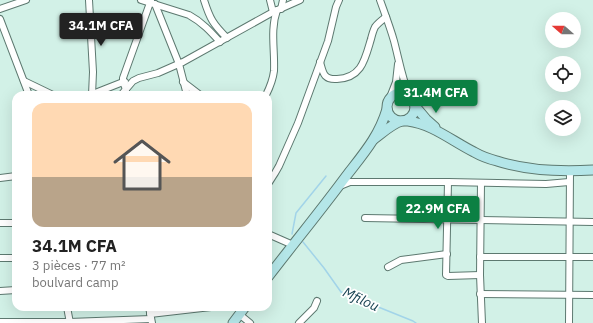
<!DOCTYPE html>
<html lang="fr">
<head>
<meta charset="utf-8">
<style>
  :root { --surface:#fff; --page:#f6f6f6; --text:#222; --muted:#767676; --accent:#0b8043 }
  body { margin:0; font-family:"IBM Plex Sans",sans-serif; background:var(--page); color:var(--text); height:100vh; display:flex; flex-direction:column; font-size:15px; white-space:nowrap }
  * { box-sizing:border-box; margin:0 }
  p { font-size:13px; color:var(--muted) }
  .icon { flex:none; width:22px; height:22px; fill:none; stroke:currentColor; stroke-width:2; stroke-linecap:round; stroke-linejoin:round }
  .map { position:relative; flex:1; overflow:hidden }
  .side { position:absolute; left:12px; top:91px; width:260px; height:220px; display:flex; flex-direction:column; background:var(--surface); border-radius:12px; box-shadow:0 4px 16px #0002 }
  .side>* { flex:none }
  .needle { width:26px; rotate:290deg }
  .fabs { position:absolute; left:545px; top:12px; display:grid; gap:8px }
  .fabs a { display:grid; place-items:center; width:36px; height:36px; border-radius:50%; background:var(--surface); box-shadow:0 4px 16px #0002; font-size:20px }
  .price { position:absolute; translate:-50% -34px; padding:0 9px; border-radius:4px; background:var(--accent); color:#fff; font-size:13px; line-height:26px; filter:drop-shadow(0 1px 2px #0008) }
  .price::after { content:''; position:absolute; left:50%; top:24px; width:12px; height:9px; margin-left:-6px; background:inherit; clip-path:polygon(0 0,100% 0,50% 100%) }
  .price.on { background:#222; color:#fff }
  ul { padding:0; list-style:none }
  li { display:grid; align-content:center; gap:8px; height:212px; padding:0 20px }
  li span { display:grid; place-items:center; height:124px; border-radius:12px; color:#555 }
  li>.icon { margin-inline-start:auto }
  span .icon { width:72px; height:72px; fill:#fffc; stroke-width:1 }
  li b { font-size:17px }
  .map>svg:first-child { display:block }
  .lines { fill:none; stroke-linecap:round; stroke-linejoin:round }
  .stream { stroke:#a2d4e9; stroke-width:1.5 }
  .minor-casing { stroke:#5d7970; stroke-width:8 }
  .secondary-casing { stroke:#5d7970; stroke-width:11 }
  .minor { stroke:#fff; stroke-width:6 }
  .secondary { stroke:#b4e6e8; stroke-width:9 }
  .labels { text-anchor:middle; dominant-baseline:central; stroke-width:3.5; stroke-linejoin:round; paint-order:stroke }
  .water-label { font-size:14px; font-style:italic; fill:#194353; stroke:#fff }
</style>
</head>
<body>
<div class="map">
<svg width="593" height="323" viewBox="0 0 593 323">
  <rect width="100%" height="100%" fill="#d2f1e7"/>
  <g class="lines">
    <g class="stream">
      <polyline points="292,234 296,213 326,176"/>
      <polyline points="303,242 324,268 341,292 413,321 416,323"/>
    </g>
    <defs>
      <g id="minor">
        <polyline points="89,0 93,72 92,95"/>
        <path d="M141 0 189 15C202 22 211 32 220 42"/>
        <path d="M204 0C210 19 213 24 227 38"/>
        <polyline points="270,0 273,12"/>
        <path d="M380 0C385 14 390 27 394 41 399 60 402 78 409 95"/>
        <polyline points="155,4 179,64 187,95"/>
        <polyline points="0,9 26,0"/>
        <polyline points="281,9 283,0"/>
        <polyline points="0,19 29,95"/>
        <path d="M320 62C323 72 323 80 337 79 362 78 365 59 371 39 372 35 373 31 375 27 378 23 382 20 386 17"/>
        <polyline points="24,81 53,95"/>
        <polyline points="183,82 200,95"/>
        <polyline points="126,89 123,82 123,78 151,0"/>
        <polyline points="90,95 123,82 125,82"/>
        <polyline points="121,95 133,81 139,78 158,73 183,62 273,12 300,0"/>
        <path d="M266 95C270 87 273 79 274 71 275 50 270 30 277 10"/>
        <polyline points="389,100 396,82 398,64"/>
        <polyline points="0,178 16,176"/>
        <polyline points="448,182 446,275 448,276 480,275"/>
        <polyline points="481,183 480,275 482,323"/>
        <polyline points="268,184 275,173 279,166 298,123 328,41 336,7 339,0"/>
        <polyline points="340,186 350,182 448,182 546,184 569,182"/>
        <polyline points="365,218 593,222"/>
        <polyline points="0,223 16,223"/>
        <polyline points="268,234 293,245"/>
        <polyline points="480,257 593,257"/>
        <polyline points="0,258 16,258"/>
        <polyline points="388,267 401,260 447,254"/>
        <polyline points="0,291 16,290"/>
        <polyline points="480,294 593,295"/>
        <polyline points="67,307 70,323"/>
        <polyline points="149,307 152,323"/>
        <polyline points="150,314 211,307"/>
        <polyline points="239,314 250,323"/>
        <polyline points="0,322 69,322 151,319"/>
        <polyline points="299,323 314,308 317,301"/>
        <polyline points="569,323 570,172"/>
      </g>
      <g id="secondary">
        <circle cx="401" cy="107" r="14"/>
        <polyline points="415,106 426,119 435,127"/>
        <path d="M374 139C381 134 393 123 402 121 402 121 408 121 408 121 432 124 452 141 474 152 481 156 489 159 497 161 528 171 560 172 593 170"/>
        <path d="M268 277C294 243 322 209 347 175 364 153 379 136 387 109"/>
        <polyline points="233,323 245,307"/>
      </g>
    </defs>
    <use href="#minor" class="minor-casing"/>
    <use href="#secondary" class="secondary-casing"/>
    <use href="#minor" class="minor"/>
    <use href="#secondary" class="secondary"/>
  </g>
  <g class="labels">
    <g class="water-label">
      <text transform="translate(361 299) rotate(25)">Mfilou</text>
    </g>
  </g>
</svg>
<div class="fabs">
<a><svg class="needle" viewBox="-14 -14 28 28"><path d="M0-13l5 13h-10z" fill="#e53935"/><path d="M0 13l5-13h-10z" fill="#767676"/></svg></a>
<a><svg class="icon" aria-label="locate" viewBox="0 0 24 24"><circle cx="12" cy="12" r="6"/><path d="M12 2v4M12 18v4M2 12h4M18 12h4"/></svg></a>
<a><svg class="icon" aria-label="layers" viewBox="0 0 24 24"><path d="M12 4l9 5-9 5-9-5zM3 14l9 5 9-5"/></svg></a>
</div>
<b class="price on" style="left:101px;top:47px">34.1M CFA</b>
<b class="price" style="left:436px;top:114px">31.4M CFA</b>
<b class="price" style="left:438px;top:230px">22.9M CFA</b>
<section class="side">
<ul>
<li><span style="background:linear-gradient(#ffd9b3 60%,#b9a48a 0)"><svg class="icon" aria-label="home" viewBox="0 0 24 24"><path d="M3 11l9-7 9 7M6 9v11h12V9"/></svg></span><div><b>34.1M CFA</b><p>3 pièces · 77 m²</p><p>boulvard camp</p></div></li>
</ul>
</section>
</div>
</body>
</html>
